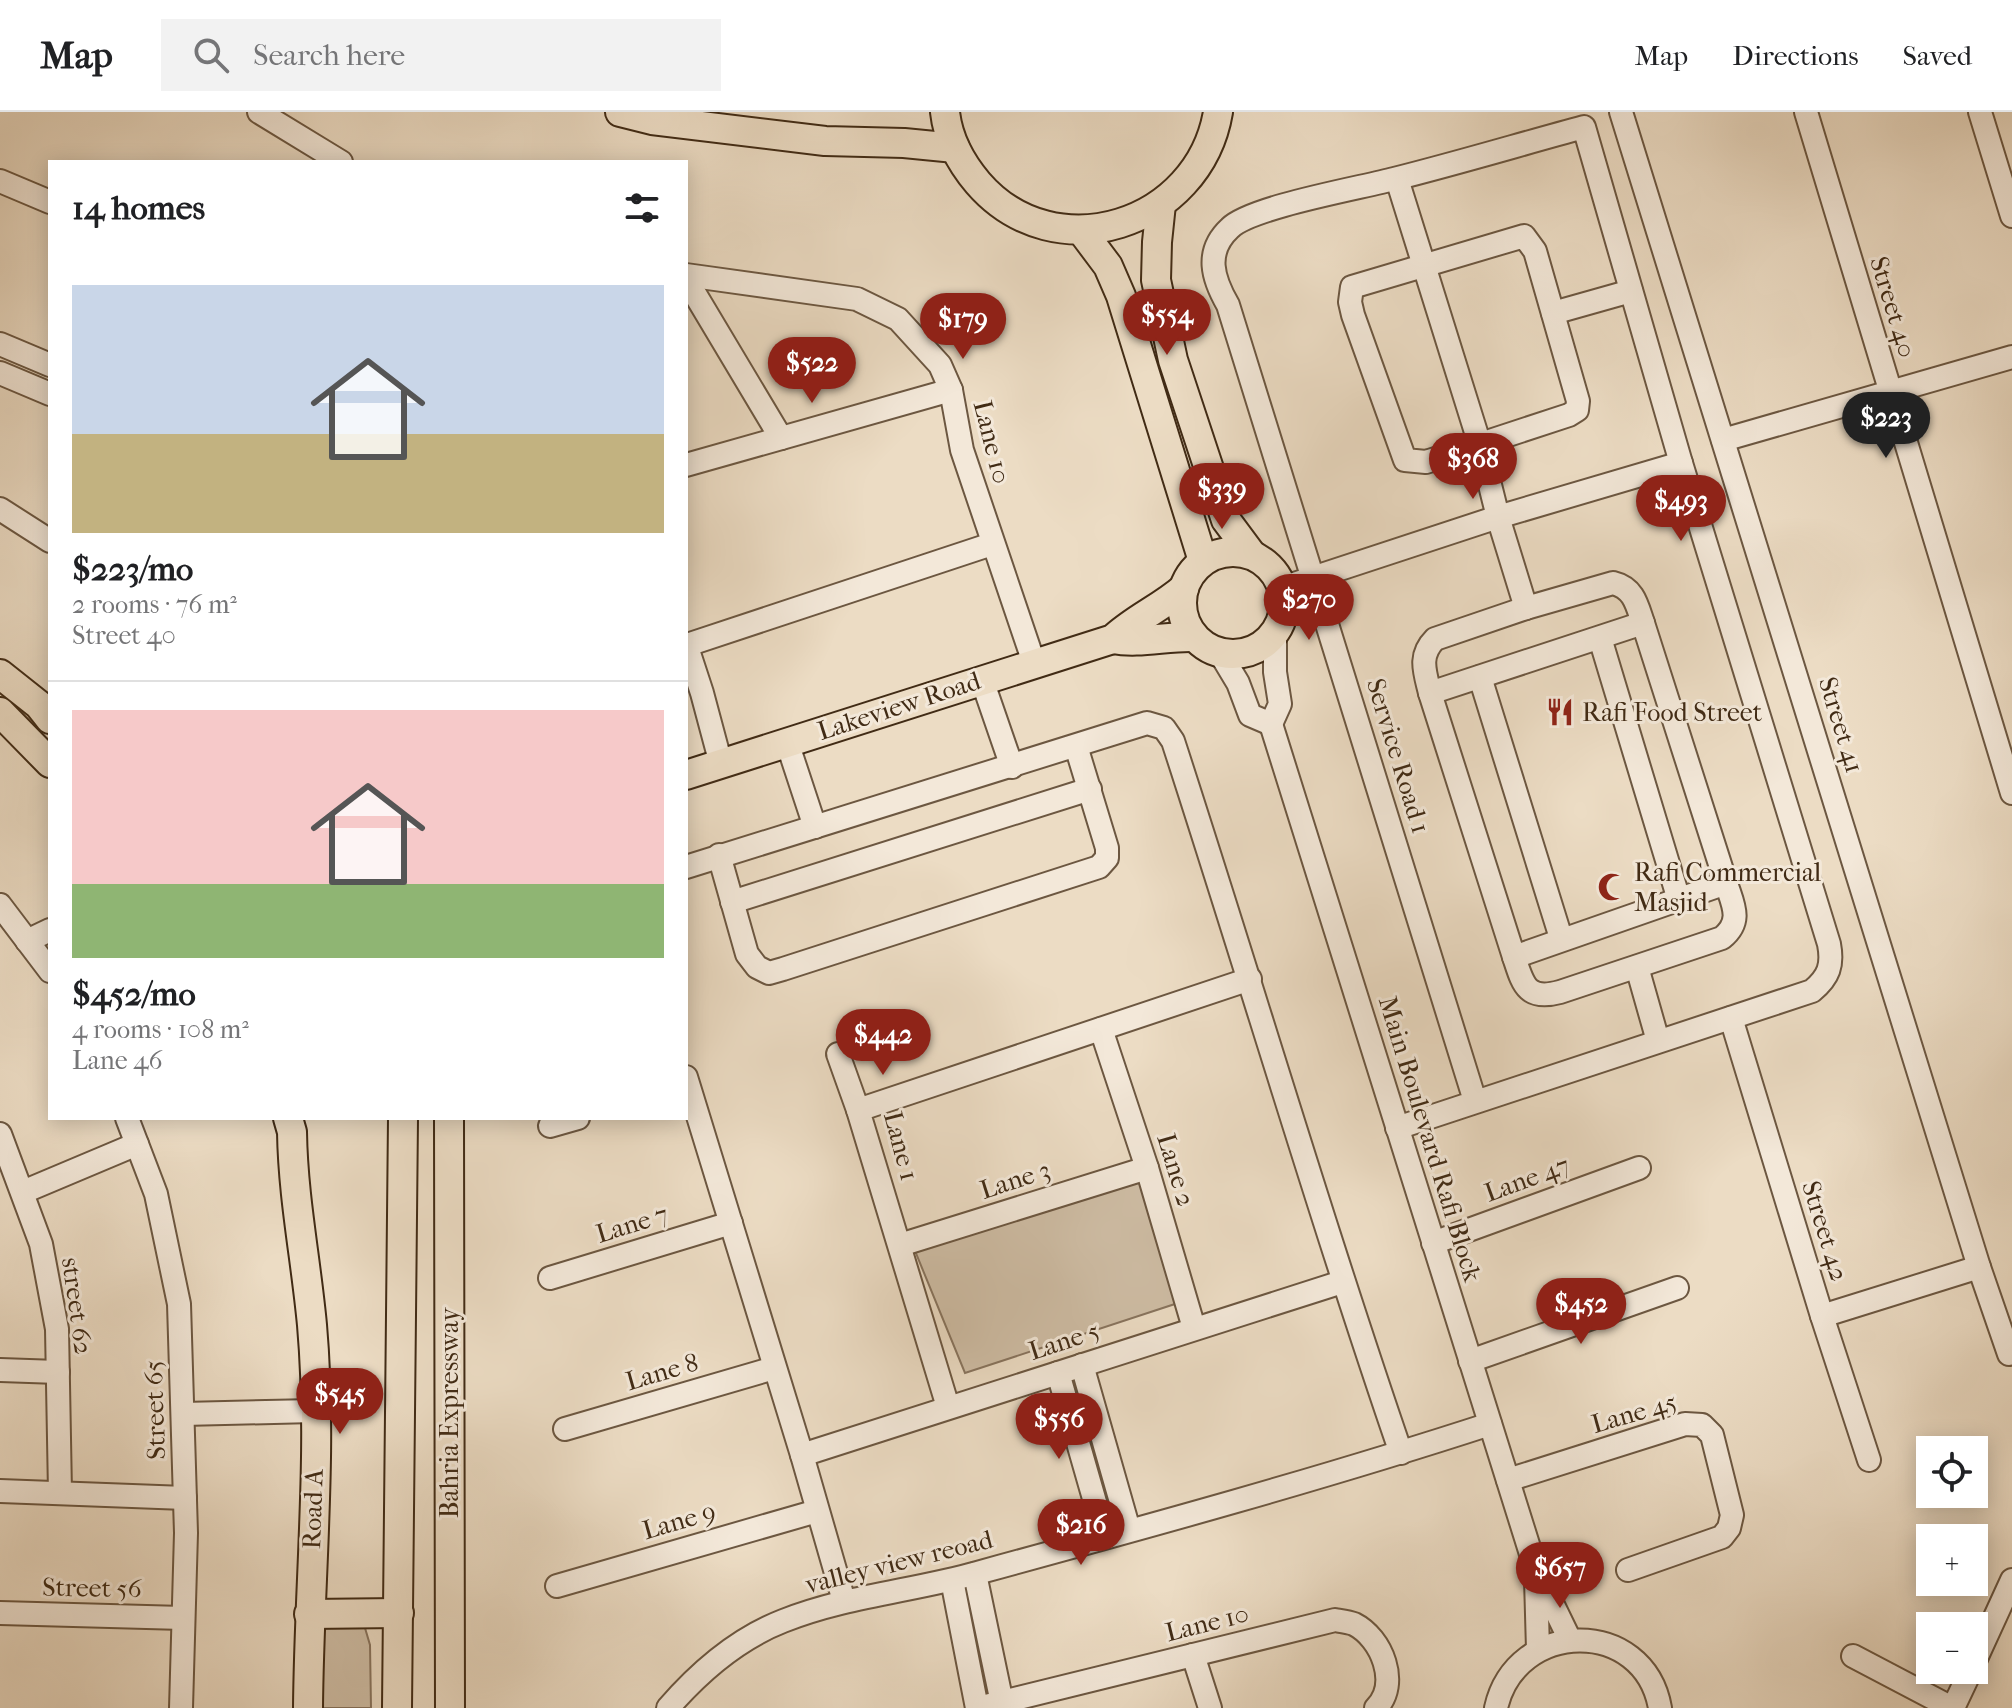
<!DOCTYPE html>
<html lang="en">
<head>
<meta charset="utf-8">
<style>
  :root { --surface:#fff; --page:#f2f2f2; --text:#202124; --muted:#757577; --line:#e0e0e0; --accent:#8f2418 }
  body { margin:0; font-family:"IM FELL French Canon",serif; background:var(--page); color:var(--text); height:100vh; display:flex; flex-direction:column; font-size:30px; white-space:nowrap }
  * { box-sizing:border-box; margin:0 }
  p { font-size:26px; color:var(--muted) }
  .icon { flex:none; width:44px; height:44px; fill:none; stroke:currentColor; stroke-width:2; stroke-linecap:round; stroke-linejoin:round }
  .map { position:relative; flex:1; overflow:hidden }
  .drawer { position:absolute; left:48px; top:48px; width:640px; height:960px; display:flex; flex-direction:column; background:var(--surface); border-radius:0px; box-shadow:0 4px 20px #0003 }
  .drawer>* { flex:none }
  .controls { position:absolute; left:1916px; top:1324px; display:grid; gap:16px }
  .controls a { display:grid; place-items:center; width:72px; height:72px; border-radius:0px; background:var(--surface); box-shadow:0 4px 20px #0003; font-size:40px }
  .price { position:absolute; translate:-50% -68px; padding:0 18px; border-radius:28px; background:var(--accent); color:#fff; font-size:26px; line-height:52px; filter:drop-shadow(0 2px 4px #0008) }
  .price::after { content:''; position:absolute; left:50%; top:48px; width:24px; height:18px; margin-left:-12px; background:inherit; clip-path:polygon(0 0,100% 0,50% 100%) }
  .price.current { background:#222; color:#fff }
  ul { padding:0; list-style:none }
  li { display:grid; align-content:center; gap:16px; height:424px; padding:0 24px }
  li+li { border-top:2px solid var(--line) }
  li span { display:grid; place-items:center; height:248px; border-radius:0px; color:#555 }
  li>.icon { margin-inline-start:auto }
  span .icon { width:144px; height:144px; fill:#fffc; stroke-width:1 }
  li b { font-size:34px }
  h2 { display:flex; justify-content:space-between; align-items:center; height:96px; padding:0 24px; font-size:34px }
  header { display:flex; align-items:center; gap:48px; box-sizing:border-box; height:112px; padding:0 40px; background:var(--surface); border-bottom:2px solid var(--line) }
  header strong { font-size:38px }
  nav { display:flex; gap:44px; margin-inline-start:auto; font-size:28px }
  .search { width:560px; height:72px; background:var(--page); display:flex; align-items:center; gap:20px; box-sizing:border-box; padding:0 28px; border-radius:0px; color:var(--muted); font-size:30px }
  .map>svg:first-child { display:block }
  .green { fill:#cfbea6; stroke:#88745e; stroke-width:2 }
  .lines { fill:none; stroke-linecap:round; stroke-linejoin:round }
  .minor-casing { stroke:#6c5741; stroke-width:26 }
  .major-casing { stroke:#412b15; stroke-width:32 }
  .minor { stroke:#f3e8d9; stroke-width:22 }
  .major { stroke:#ecdcc4; stroke-width:28 }
  .labels { text-anchor:middle; dominant-baseline:central; stroke-width:6; stroke-linejoin:round; paint-order:stroke }
  .street-label { font-size:26px; fill:#412b15; stroke:#f3e8d9 }
  .poi-label { font-size:26px; fill:#412b15; stroke:#f3e8d9; text-anchor:start }
</style>
</head>
<body>
<header>
<strong>Map</strong>
<div class="search"><svg class="icon" aria-label="search" viewBox="0 0 24 24"><circle cx="10" cy="10" r="6"/><path d="M15 15l6 6"/></svg>Search here</div>
<nav><a>Map</a><a>Directions</a><a>Saved</a></nav>
</header>
<div class="map">
<svg width="2012" height="1596" viewBox="0 0 2012 1596">
  <rect width="100%" height="100%" fill="#ecdcc4"/>
  <filter id="stains"><feTurbulence type="fractalNoise" baseFrequency=".0025" numOctaves="4"/><feColorMatrix values="0 0 0 0 .2 0 0 0 0 .09 0 0 0 0 .02 0 0 0 .5 -.17"/></filter>
  <radialGradient id="worn" r=".72"><stop offset=".6" stop-color="#630" stop-opacity="0"/><stop offset="1" stop-color="#630" stop-opacity=".3"/></radialGradient>
  <g class="green">
    <polygon points="1146,1062 1184,1189 965,1261 913,1134"/>
    <polygon points="360,1513 365,1516 370,1533 371,1596 313,1596 318,1515"/>
  </g>
  <g class="lines">
    <defs>
      <g id="minor">
        <polyline points="259,0 341,50"/>
        <polyline points="1621,0 1979,1155 2009,1242"/>
        <polyline points="1806,0 2012,681"/>
        <polyline points="1980,0 2012,104"/>
        <polyline points="1397,67 1480,333 1498,405 1526,496"/>
        <polyline points="0,69 50,90"/>
        <polygon points="1524,124 1535,139 1578,289 1577,298 1569,303 1426,350 1405,348 1353,203 1350,190 1352,175"/>
        <polyline points="686,163 857,187 898,207 940,253 951,278 962,338 1034,551"/>
        <polyline points="686,167 781,326"/>
        <polyline points="1553,201 1631,179"/>
        <polyline points="0,232 50,253"/>
        <polyline points="0,261 50,282"/>
        <polyline points="1723,328 2012,245"/>
        <polyline points="686,353 951,278"/>
        <polyline points="0,397 50,429"/>
        <path d="M1613 471C1634 476 1637 493 1643 511L1726 771C1733 793 1743 809 1722 826L1560 880C1526 889 1523 872 1514 845L1430 581C1425 560 1418 544 1435 527L1526 496Z"/>
        <polyline points="1282,476 1498,405 1681,351"/>
        <polyline points="1600,526 1679,788"/>
        <polyline points="686,532 702,581 721,652"/>
        <polyline points="687,533 992,432"/>
        <polyline points="1220,541 1238,571 1250,603 1271,612"/>
        <polyline points="1480,565 1561,826"/>
        <polyline points="982,568 1012,655"/>
        <polyline points="1430,581 1643,511"/>
        <polyline points="1271,612 1536,1458 1570,1528"/>
        <polyline points="1271,612 1280,592 1275,560 1275,521"/>
        <polyline points="787,630 815,715"/>
        <polyline points="719,743 747,842 757,855 769,861 783,857 1099,755 1107,746 1107,736 1076,634"/>
        <path d="M686 755 1147 611 1164 616 1173 629C1250 866 1320 1105 1401 1341"/>
        <polyline points="732,790 1090,677"/>
        <polyline points="0,793 50,859"/>
        <polyline points="27,829 50,818"/>
        <polyline points="1514,845 1726,771"/>
        <polyline points="1637,855 1658,929"/>
        <polyline points="1731,906 1822,1204 1869,1348"/>
        <polyline points="1101,917 1147,1056 1194,1216"/>
        <polyline points="838,942 858,998"/>
        <polyline points="686,965 802,1343 844,1489"/>
        <polyline points="127,1006 156,1082 179,1192 186,1421 181,1596"/>
        <polyline points="550,1014 578,1006"/>
        <path d="M1397 1016 1812 879C1829 865 1833 853 1829 832L1681 351 1584 15C1521 32 1458 51 1394 67 1360 76 1251 95 1230 116 1204 140 1213 167 1228 193L1475 989"/>
        <polyline points="0,1022 41,1132 57,1217 60,1381"/>
        <polyline points="23,1080 137,1032"/>
        <polyline points="1433,1131 1639,1056"/>
        <polyline points="900,1133 1147,1056"/>
        <polyline points="550,1166 731,1111"/>
        <polyline points="1822,1204 1979,1155"/>
        <polyline points="1470,1249 1677,1176"/>
        <polyline points="1082,1253 1129,1418"/>
        <polyline points="0,1258 58,1260"/>
        <polyline points="1058,1261 1105,1425"/>
        <polyline points="948,1295 858,998 1250,867"/>
        <polyline points="183,1302 314,1299"/>
        <polyline points="565,1317 774,1256"/>
        <polyline points="802,1343 1342,1170"/>
        <polyline points="1508,1368 1685,1312 1702,1313 1712,1323 1732,1403 1729,1416 1722,1425 1628,1458"/>
        <polyline points="0,1379 185,1386"/>
        <polyline points="975,1462 1002,1591"/>
        <polyline points="1536,1467 1538,1538"/>
        <polyline points="952,1468 977,1596"/>
        <polyline points="557,1474 817,1399"/>
        <polyline points="0,1501 183,1506"/>
        <polyline points="1193,1543 1210,1596"/>
        <polyline points="1853,1544 1952,1596"/>
        <polyline points="1974,1551 2012,1468"/>
        <path d="M668 1596C700 1559 737 1527 783 1509 846 1484 913 1479 977 1461 1149 1414 1321 1367 1490 1312"/>
        <path d="M978 1596 1335 1508C1341 1509 1349 1510 1354 1512 1382 1526 1400 1572 1376 1596"/>
        <path d="M1496 1596C1516 1507 1644 1505 1660 1596"/>
        <polyline points="1953,1596 1971,1558"/>
      </g>
      <g id="major">
        <polyline points="620,0 652,8 825,29 904,31 955,36"/>
        <path d="M945 0C948 27 961 51 978 71 1055 160 1199 113 1218 0"/>
        <polyline points="1161,92 1157,130 1156,168 1173,248 1226,408 1252,443"/>
        <polyline points="1081,118 1108,154 1121,184 1203,449"/>
        <circle cx="1233" cy="491" r="51"/>
        <path d="M1113 527C1139 532 1167 524 1194 525"/>
        <polyline points="0,562 39,593 50,607"/>
        <polyline points="0,600 50,651"/>
        <path d="M686 663 1113 527C1134 507 1161 496 1184 476"/>
        <path d="M288 1006 292 1020C293 1086 306 1148 312 1213 323 1339 309 1470 308 1596"/>
        <polyline points="449,1006 450,1596"/>
        <polyline points="309,1502 399,1501"/>
        <polyline points="397,1596 403,1006"/>
      </g>
    </defs>
    <use href="#minor" class="minor-casing"/>
    <use href="#major" class="major-casing"/>
    <use href="#minor" class="minor"/>
    <use href="#major" class="major"/>
  </g>
  <defs>
    <symbol id="restaurant-bare" viewBox="-9 -9 18 18"><path d="M-5-6h1v4h1v-4h1v4h1v-4h1v5L-1.5 .5V6h-2V.5L-5-1ZM5-6V6H3V1.5H1.5Q1.5-4 5-6Z" fill="#8f2418" stroke="#f3e8d9" stroke-width="2.5" paint-order="stroke"/></symbol>
    <symbol id="mosque-bare" viewBox="-9 -9 18 18"><path d="M3.5-4.9A6 6 0 1 0 3.5 4.9A5 5 0 1 1 3.5-4.9Z" fill="#8f2418" stroke="#f3e8d9" stroke-width="2.5" paint-order="stroke"/></symbol>
  </defs>
  <g fill-rule="evenodd">
    <use href="#restaurant-bare" x="1540" y="580" width="40" height="40"/>
    <use href="#mosque-bare" x="1592" y="755" width="40" height="40"/>
  </g>
  <g class="labels">
    <g class="street-label">
      <text transform="translate(1893 195) rotate(73)">Street 40</text>
      <text transform="translate(992 330) rotate(76)">Lane 10</text>
      <text transform="translate(899 594) rotate(-18)">Lakeview Road</text>
      <text transform="translate(1841 613) rotate(73)">Street 41</text>
      <text transform="translate(1398 644) rotate(73)">Service Road 1</text>
      <text transform="translate(1430 1027) rotate(73)">Main Boulevard Rafi Block</text>
      <text transform="translate(901 1034) rotate(75)">Lane 1</text>
      <text transform="translate(1176 1058) rotate(73)">Lane 2</text>
      <text transform="translate(1527 1067) rotate(-20)">Lane 47</text>
      <text transform="translate(1015 1068) rotate(-18)">Lane 3</text>
      <text transform="translate(632 1112) rotate(-17)">Lane 7</text>
      <text transform="translate(1825 1119) rotate(73)">Street 42</text>
      <text transform="translate(77 1194) rotate(82)">street 62</text>
      <text transform="translate(1064 1229) rotate(-18)">Lane 5</text>
      <text transform="translate(662 1260) rotate(-16)">Lane 8</text>
      <text transform="translate(155 1298) rotate(-92)">Street 65</text>
      <text transform="translate(449 1301) rotate(-90)">Bahria Expressway</text>
      <text transform="translate(1634 1301) rotate(-16)">Lane 45</text>
      <text transform="translate(313 1397) rotate(-88)">Road A</text>
      <text transform="translate(679 1409) rotate(-16)">Lane 9</text>
      <text transform="translate(899 1450) rotate(-14)">valley view reoad</text>
      <text transform="translate(92 1476) rotate(1)">Street 56</text>
      <text transform="translate(1207 1511) rotate(-14)">Lane 10</text>
    </g>
    <g class="poi-label">
      <text x="1582" y="600">Rafi Food Street</text>
      <text x="1634" y="760">Rafi Commercial<tspan x="1634" dy="30">Masjid</tspan></text>
    </g>
  </g>
  <rect width="100%" height="100%" filter="url(#stains)"/>
  <rect width="100%" height="100%" fill="url(#worn)"/>
</svg>
<div class="controls">
<a><svg class="icon" aria-label="locate" viewBox="0 0 24 24"><circle cx="12" cy="12" r="6"/><path d="M12 2v4M12 18v4M2 12h4M18 12h4"/></svg></a>
<a>+</a>
<a>−</a>
</div>
<b class="price" style="left:1167px;top:245px">$554</b>
<b class="price" style="left:963px;top:249px">$179</b>
<b class="price" style="left:812px;top:293px">$522</b>
<b class="price current" style="left:1886px;top:348px">$223</b>
<b class="price" style="left:1473px;top:389px">$368</b>
<b class="price" style="left:1222px;top:419px">$339</b>
<b class="price" style="left:1681px;top:431px">$493</b>
<b class="price" style="left:1309px;top:530px">$270</b>
<b class="price" style="left:883px;top:965px">$442</b>
<b class="price" style="left:1581px;top:1234px">$452</b>
<b class="price" style="left:340px;top:1324px">$545</b>
<b class="price" style="left:1059px;top:1349px">$556</b>
<b class="price" style="left:1081px;top:1455px">$216</b>
<b class="price" style="left:1560px;top:1498px">$657</b>
<section class="drawer">
<h2>14 homes<svg class="icon" aria-label="filters" viewBox="0 0 24 24"><path d="M4 7h16M4 17h16"/><circle cx="9" cy="7" r="2"/><circle cx="15" cy="17" r="2"/></svg></h2>
<ul>
<li><span style="background:linear-gradient(#c9d6e8 60%,#c2b280 0)"><svg class="icon" aria-label="home" viewBox="0 0 24 24"><path d="M3 11l9-7 9 7M6 9v11h12V9"/></svg></span><div><b>$223/mo</b><p>2 rooms · 76 m²</p><p>Street 40</p></div></li>
<li><span style="background:linear-gradient(#f6c9c9 70%,#8fb573 0)"><svg class="icon" aria-label="home" viewBox="0 0 24 24"><path d="M3 11l9-7 9 7M6 9v11h12V9"/></svg></span><div><b>$452/mo</b><p>4 rooms · 108 m²</p><p>Lane 46</p></div></li>
</ul>
</section>
</div>
</body>
</html>
